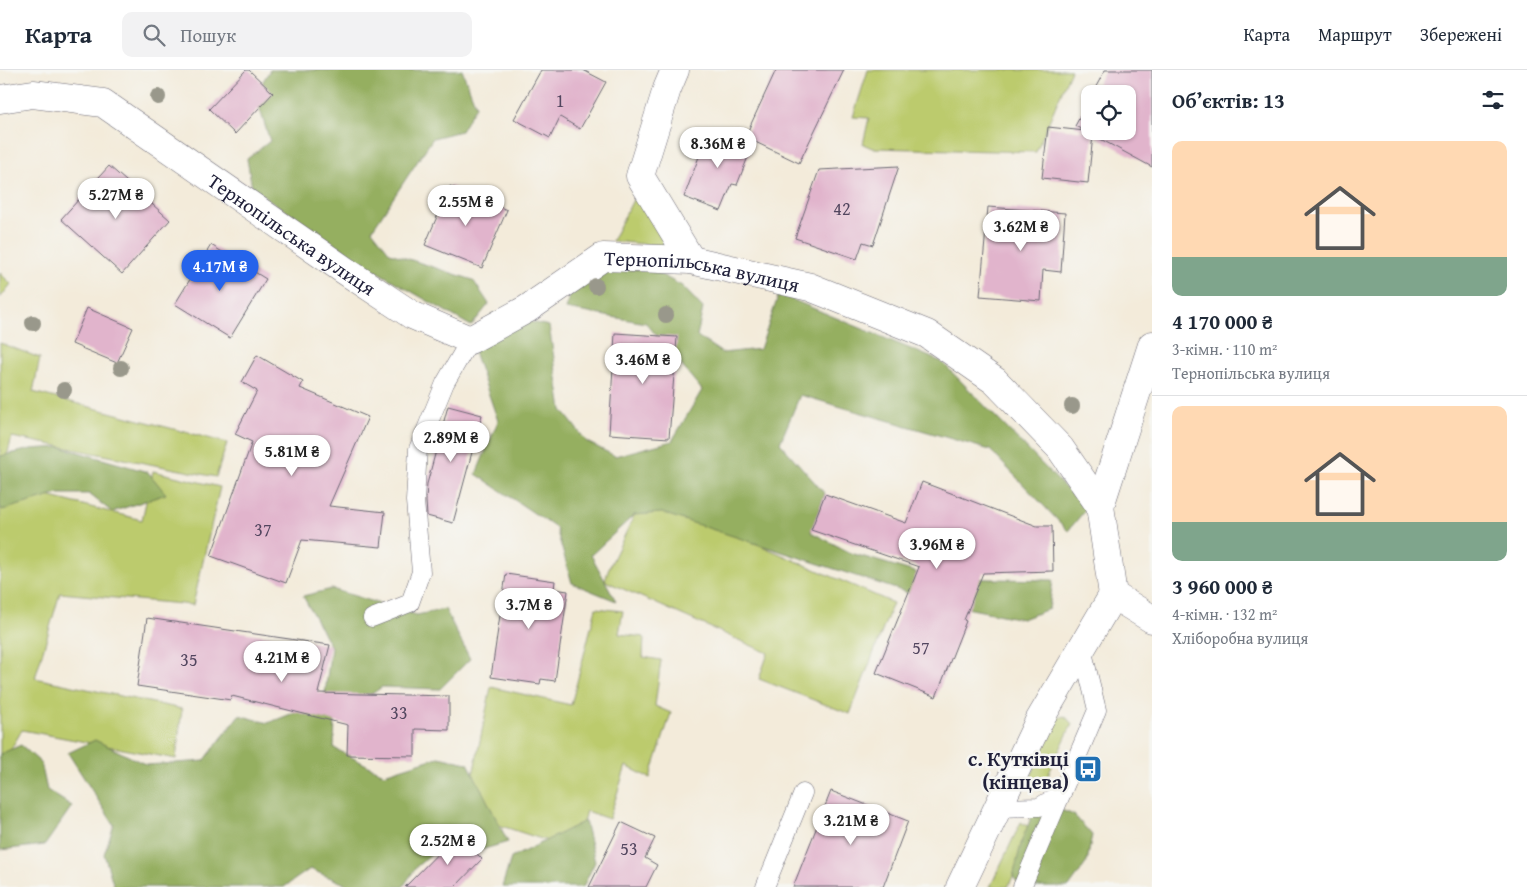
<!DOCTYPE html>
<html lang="uk">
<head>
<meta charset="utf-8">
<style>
  :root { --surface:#fff; --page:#f2f2f3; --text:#1f2937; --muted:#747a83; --line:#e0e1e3; --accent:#2563eb }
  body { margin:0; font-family:"Gentium Book Plus",serif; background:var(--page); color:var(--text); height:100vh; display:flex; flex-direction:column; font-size:19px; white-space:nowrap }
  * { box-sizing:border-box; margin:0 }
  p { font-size:16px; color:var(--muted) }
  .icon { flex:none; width:28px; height:28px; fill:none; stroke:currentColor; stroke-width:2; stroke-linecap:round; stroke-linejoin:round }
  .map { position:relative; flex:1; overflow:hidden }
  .panel { display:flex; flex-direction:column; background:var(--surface); width:375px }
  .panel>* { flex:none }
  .controls { position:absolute; left:1081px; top:15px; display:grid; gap:10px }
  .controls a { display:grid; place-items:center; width:55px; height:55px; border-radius:10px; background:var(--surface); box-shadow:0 1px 4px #0004; font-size:25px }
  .price { position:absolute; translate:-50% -42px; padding:0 11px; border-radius:18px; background:#fff; color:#222; font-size:16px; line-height:32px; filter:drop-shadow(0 1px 2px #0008) }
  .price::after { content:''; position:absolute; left:50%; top:30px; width:15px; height:11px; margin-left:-8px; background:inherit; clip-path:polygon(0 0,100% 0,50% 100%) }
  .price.active { background:var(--accent); color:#fff }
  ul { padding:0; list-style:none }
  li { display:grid; align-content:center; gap:10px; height:265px; padding:0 20px }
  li+li { border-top:1px solid var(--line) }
  li span { display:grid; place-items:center; height:155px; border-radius:10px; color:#555 }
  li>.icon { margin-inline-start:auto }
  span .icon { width:90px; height:90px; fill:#fffc; stroke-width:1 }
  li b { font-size:21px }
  h2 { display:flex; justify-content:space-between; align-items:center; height:60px; padding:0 20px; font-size:21px }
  header { display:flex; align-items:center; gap:30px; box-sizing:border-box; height:70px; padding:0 25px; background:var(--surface); border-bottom:1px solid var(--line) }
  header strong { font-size:24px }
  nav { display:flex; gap:28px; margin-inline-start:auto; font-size:18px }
  .search { width:350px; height:45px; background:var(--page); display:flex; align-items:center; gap:12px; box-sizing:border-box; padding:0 18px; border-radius:10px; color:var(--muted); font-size:19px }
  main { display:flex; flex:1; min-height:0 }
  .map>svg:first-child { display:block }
  .green { fill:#bccb6d; stroke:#6f7654 }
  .forest { fill:#95af60; stroke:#5c684e }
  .building { fill:#e1b4cc }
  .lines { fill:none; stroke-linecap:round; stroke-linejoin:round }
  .lane-casing { stroke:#6b6873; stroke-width:19 }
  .street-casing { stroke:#6b6873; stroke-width:29 }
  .lane { stroke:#fff; stroke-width:18 }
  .street { stroke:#fff; stroke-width:28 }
  .tree { fill:#99988b }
  .labels { text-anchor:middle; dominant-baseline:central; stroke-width:5; stroke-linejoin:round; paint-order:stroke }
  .number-label { font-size:18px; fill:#52465f }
  .street-label { font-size:20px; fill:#22223b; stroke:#f6f6f2 }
  .poi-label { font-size:20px; font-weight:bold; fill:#22223b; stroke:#f6f6f2; text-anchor:end }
</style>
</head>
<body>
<header>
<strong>Карта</strong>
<div class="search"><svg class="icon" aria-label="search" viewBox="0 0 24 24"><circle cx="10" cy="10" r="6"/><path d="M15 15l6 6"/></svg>Пошук</div>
<nav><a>Карта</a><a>Маршрут</a><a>Збережені</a></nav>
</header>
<main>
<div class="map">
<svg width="1152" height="817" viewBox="0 0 1152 817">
  <rect width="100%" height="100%" fill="#f6f6f2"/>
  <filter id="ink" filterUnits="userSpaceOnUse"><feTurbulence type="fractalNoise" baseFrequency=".02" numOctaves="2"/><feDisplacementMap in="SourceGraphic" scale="10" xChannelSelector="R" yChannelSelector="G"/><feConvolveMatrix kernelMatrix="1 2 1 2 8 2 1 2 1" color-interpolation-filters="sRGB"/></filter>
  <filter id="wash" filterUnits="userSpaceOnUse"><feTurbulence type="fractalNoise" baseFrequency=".0096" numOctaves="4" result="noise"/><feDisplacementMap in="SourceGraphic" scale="20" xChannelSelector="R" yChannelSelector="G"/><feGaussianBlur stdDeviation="1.12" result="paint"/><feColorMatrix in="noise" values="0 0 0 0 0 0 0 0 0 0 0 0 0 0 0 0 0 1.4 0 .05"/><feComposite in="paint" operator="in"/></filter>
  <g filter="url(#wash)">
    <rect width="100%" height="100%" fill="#f3ebda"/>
    <g class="green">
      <polygon points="868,0 1071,0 1036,82 872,78 863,74 869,48 853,47"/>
      <polygon points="636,124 673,177 612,171"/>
      <polygon points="0,203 11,214 0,228"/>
      <polygon points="0,273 40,288 33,322 227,373 216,407 12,367 0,413"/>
      <polygon points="153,401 220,417 193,535 60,523 35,608 182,639 176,689 22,660 4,691 0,690 0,414 142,450"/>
      <polygon points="644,425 893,533 850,644 759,609 768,583 605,511 608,500"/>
      <polygon points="596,538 623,541 619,564 644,567 643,587 661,590 655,636 671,643 650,708 626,696 609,749 586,741 575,780 465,744 491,617 571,635"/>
      <polygon points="1065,646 1072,654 1041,720 1027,715 1057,648"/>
      <polygon points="1021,752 1035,761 1008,817 990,817"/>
    </g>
    <g class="forest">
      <polygon points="270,0 462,0 476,36 461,61 433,68 372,160 390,183 473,210 489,234 471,256 369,197 252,118 247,89 270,71 255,24"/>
      <polygon points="598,195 656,202 682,216 703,238 697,266 722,283 760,279 779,224 942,292 1086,439 1068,461 990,380 800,325 780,373 825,424 811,462 851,483 935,508 1053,510 1049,539 1022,549 936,532 662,443 634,445 591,485 616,531 572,513 556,458 476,404 498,351 470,270 493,243 549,256 562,340 587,372 615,386 672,371 702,320 646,253 566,239 572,210"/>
      <polygon points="60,377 148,402 166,424 112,442 89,424 59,424 2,440 0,436 0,388 1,386 31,379"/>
      <polygon points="332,519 417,545 445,539 470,589 440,619 382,617 335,649 334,678 384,704 438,687 468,693 508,772 481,780 457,764 417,796 403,817 352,817 310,799 284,817 114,817 104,784 114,755 68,683 95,670 147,695 204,691 239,645 268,653 324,631 331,577 303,526"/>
      <polygon points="21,675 41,693 47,720 72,736 45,775 0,780 0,684"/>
      <polygon points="1048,735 1074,745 1092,765 1087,792 1069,817 1022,817 1013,807 1022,770 1034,740"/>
      <polygon points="585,751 595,792 583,817 502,817 511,788"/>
    </g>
    <g id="blocks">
      <g class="building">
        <polygon points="246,0 249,0 273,23 235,64 209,39"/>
        <polygon points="541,0 583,0 606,12 580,59 560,47 550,68 514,49"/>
        <polygon points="776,0 844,0 799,93 745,67"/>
        <polygon points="1105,0 1152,0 1152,97 1093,65 1088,113 1042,108 1048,57 1085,61 1075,56 1090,28 1090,61 1128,61 1128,24 1092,24"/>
        <polygon points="710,57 753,74 737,115 732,114 721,141 684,127"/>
        <polygon points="109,96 170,150 122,204 61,149"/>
        <polygon points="899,96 873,175 863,172 857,189 795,168 819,100"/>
        <polygon points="450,116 507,140 482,198 425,175"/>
        <polygon points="988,137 1065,143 1061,202 1043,200 1041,231 980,226"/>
        <polygon points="211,175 266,209 230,268 175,234"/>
        <polygon points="87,238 133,258 117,293 72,274"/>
        <polygon points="615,263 677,267 669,368 609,364"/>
        <polygon points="257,285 303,312 300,318 368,347 329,436 385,442 381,477 302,470 286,513 211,486 252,372 235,364 257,321 242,312"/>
        <polygon points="448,336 482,345 453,453 427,446 426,431 427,414"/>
        <polygon points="922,412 1037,456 1052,456 1053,501 983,503 964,550 966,551 936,627 876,603 919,497 811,460 825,424 906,453"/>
        <polygon points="506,504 555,511 554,519 568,521 555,611 541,609 540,614 491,607"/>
        <polygon points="147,548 330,575 318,623 449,626 449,660 415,659 415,686 347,685 348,655 232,626 231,630 137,616"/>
        <polygon points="831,721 908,751 883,817 793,817"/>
        <polygon points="621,752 655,768 645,788 657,795 646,817 589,817"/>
        <polygon points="457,764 482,789 455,817 405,817"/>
      </g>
    </g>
  </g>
  <g filter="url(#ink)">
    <use href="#blocks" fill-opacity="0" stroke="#6b6873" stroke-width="1"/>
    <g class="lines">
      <defs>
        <g id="lane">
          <polyline points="372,548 410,533 421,502 415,431 418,379 445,313 470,270"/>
          <polyline points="998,738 1039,737 1062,723"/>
          <polyline points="765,817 803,723"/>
          <polyline points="1022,817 1097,640 1082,578"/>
        </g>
        <g id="street">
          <polyline points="675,0 667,19 640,106 691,190"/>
          <path id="s1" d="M0 29 33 24 103 33 344 200 412 245 470 270 527 239 603 187 691 190 810 217 927 264 995 311 1060 378 1100 436 1113 525 1152 549"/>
          <polyline points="1100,436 1152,275"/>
          <polyline points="960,817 1040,649 1113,525"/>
        </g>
      </defs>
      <use href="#lane" class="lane-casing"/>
      <use href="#street" class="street-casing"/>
      <use href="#lane" class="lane"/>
      <use href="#street" class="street"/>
    </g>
    <g class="tree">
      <circle cx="158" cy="27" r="8"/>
      <circle cx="596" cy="216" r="8"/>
      <circle cx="666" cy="245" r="8"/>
      <circle cx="33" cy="253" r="8"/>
      <circle cx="121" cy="298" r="8"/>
      <circle cx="64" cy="320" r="8"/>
      <circle cx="1072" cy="336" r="8"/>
    </g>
  </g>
  <defs>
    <symbol id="bus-square" viewBox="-11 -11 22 22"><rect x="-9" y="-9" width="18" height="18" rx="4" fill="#1f6fb2" stroke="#f6f6f2"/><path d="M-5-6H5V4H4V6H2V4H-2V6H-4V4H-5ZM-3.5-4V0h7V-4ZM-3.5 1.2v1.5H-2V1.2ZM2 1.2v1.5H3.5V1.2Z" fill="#fff"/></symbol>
  </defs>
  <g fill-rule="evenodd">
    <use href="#bus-square" x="1072" y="683" width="32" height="32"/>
  </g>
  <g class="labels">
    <g class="number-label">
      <text x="560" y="30">1</text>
      <text x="842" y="138">42</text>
      <text x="263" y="459">37</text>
      <text x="921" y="577">57</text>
      <text x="189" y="589">35</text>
      <text x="399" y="642">33</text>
      <text x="629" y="778">53</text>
    </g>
    <g class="street-label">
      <text stroke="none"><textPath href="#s1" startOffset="334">Тернопільська вулиця</textPath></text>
      <text stroke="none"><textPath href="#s1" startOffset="799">Тернопільська вулиця</textPath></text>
    </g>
    <g class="poi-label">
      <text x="1069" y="688">с. Кутківці<tspan x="1069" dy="23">(кінцева)</tspan></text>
    </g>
  </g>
</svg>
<div class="controls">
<a><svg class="icon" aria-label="locate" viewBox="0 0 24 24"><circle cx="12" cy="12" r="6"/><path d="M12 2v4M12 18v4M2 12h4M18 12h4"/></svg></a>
</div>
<b class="price" style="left:718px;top:99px">8.36M ₴</b>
<b class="price" style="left:116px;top:150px">5.27M ₴</b>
<b class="price" style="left:466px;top:157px">2.55M ₴</b>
<b class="price" style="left:1021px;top:182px">3.62M ₴</b>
<b class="price active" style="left:220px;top:222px">4.17M ₴</b>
<b class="price" style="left:643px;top:315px">3.46M ₴</b>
<b class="price" style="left:451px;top:393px">2.89M ₴</b>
<b class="price" style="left:292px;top:407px">5.81M ₴</b>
<b class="price" style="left:937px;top:500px">3.96M ₴</b>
<b class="price" style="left:529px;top:560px">3.7M ₴</b>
<b class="price" style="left:282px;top:613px">4.21M ₴</b>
<b class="price" style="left:851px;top:776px">3.21M ₴</b>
<b class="price" style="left:448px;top:796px">2.52M ₴</b>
</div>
<section class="panel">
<h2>Об’єктів: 13<svg class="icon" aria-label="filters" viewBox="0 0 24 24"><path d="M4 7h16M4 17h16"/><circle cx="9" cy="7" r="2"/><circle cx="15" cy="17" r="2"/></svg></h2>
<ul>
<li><span style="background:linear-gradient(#ffd9b3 75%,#7fa58c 0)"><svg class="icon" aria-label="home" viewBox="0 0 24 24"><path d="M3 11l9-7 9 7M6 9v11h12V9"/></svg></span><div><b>4 170 000 ₴</b><p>3-кімн. · 110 m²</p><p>Тернопільська вулиця</p></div></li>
<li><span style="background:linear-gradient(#ffd9b3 75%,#7fa58c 0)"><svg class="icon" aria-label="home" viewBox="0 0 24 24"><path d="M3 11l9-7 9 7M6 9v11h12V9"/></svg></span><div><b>3 960 000 ₴</b><p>4-кімн. · 132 m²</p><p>Хліборобна вулиця</p></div></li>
</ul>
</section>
</main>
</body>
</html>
